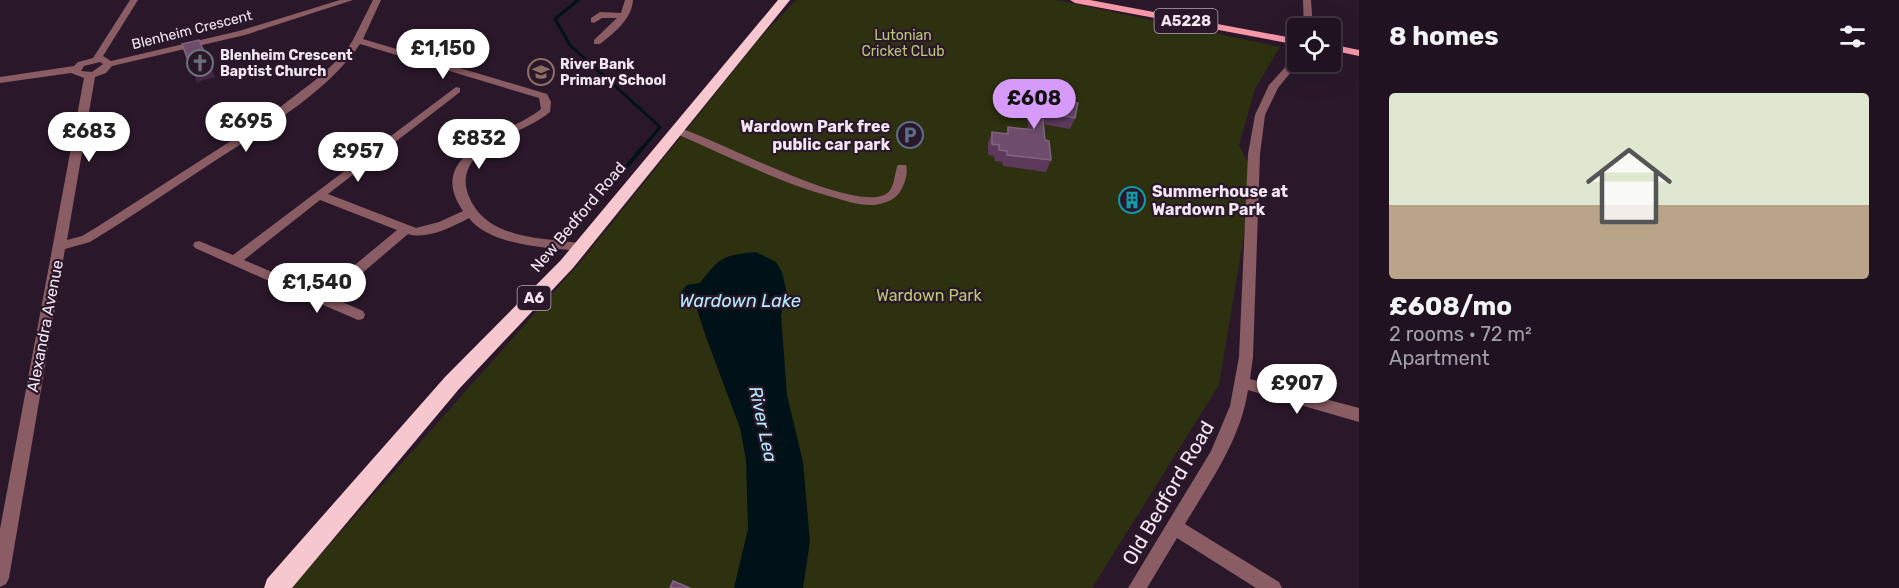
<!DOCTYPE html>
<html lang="en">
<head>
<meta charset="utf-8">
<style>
  :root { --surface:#201220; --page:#2d202d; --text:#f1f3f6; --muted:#a29ea5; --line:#3d323e; --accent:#d69bf9 }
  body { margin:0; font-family:Rubik,sans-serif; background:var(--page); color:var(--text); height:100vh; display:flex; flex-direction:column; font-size:22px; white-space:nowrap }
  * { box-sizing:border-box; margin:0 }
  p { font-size:20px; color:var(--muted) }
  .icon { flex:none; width:33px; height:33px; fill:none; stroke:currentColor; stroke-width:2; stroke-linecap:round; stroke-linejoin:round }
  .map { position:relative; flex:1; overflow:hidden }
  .details { display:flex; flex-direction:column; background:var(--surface); width:540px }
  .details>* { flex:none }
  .buttons { position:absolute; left:1287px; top:18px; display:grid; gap:12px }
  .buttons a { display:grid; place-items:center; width:54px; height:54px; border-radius:6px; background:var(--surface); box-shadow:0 6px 24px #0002,0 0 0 2px var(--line); font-size:30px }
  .price { position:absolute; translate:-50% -51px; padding:0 14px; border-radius:21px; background:#fff; color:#222; font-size:20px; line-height:39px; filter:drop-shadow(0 2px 3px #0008) }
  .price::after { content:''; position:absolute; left:50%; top:36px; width:18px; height:14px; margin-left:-9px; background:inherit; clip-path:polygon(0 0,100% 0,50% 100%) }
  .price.active { background:var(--accent); color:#111 }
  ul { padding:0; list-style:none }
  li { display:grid; align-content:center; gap:12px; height:318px; padding:0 30px }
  li span { display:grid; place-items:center; height:186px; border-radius:6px; color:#555 }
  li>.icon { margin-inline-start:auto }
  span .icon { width:108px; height:108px; fill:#fffc; stroke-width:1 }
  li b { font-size:26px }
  h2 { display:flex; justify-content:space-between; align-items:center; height:72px; padding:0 30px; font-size:26px }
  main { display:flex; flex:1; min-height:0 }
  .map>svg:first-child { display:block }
  .green { fill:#2d3110 }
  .water { fill:#001117 }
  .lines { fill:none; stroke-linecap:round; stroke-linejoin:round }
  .stream-far1 { stroke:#001117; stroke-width:3 }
  .stream { stroke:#001117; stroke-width:4 }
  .minor { fill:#8a5c63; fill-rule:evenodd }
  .major { fill:#f697a8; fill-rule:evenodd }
  .highway { fill:#f6c7ce; fill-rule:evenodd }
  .wall { fill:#5d3a5c }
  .shaded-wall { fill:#422541 }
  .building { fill:#6d4c6c; stroke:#826481; stroke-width:1.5 }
  .labels { text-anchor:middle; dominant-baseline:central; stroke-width:4.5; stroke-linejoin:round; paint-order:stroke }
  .far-street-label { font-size:14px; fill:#f2e5f1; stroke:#2a182a }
  .far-park-label { font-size:14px; fill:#bac776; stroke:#2a182a }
  .far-poi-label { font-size:14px; font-weight:bold; fill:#f2e5f1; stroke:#2a182a; text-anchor:start }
  .shield { fill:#2a182a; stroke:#b6a8b5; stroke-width:1.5 }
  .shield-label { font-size:15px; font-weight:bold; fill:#f2e5f1 }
  .poi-label { font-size:16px; font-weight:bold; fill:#f2e5f1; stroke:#2a182a; text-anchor:end }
  .street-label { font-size:16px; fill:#f2e5f1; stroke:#2a182a }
  .park-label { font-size:16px; fill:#bac776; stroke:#2a182a }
  .water-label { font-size:18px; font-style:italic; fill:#b2edfe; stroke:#2a182a }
  .near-street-label { font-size:20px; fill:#f2e5f1; stroke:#2a182a }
</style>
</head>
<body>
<main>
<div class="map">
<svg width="1359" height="588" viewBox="0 0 1359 588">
  <rect width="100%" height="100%" fill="#2a182a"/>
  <polygon class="green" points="796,0 1056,0 1280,47 1255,89 1239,145 1254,175 1219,385 1092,588 291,588 583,259 760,38"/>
  <path class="water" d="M756 252 776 262 782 272 787 293 781 315 787 395 803 462 810 541 803 588H734L748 529 746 460 740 428 706 337 695 303 681 292 687 285 700 283C720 257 723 255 756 252Z"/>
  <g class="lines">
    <polyline class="stream-far1" points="578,0 555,19 570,45 660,127 641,150"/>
    <polyline class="stream" points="610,187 642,148"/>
    <g class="minor">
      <path d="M130 0H138L103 56 111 61 239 31 340 0H353L245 35 112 66 106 73 95 77 67 240 82 236 97 227 262 121 318 78 344 54 353 40 373 0H381L363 39 547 94 551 102 550 112C528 130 499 135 479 154 468 164 463 177 467 191 482 239 538 238 580 243L586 247 580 251C548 248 490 246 469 218 452 227 427 240 408 234L333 298 363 311 365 315 363 319 358 320 284 288 282 285 289 280 321 293 397 230 320 200 244 260 274 273 276 276 269 281 195 248 193 245 195 242 199 241 233 255 456 87 460 88V92L328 194 416 228 439 222 463 211C422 152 511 134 541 109L539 98 360 44C326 94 261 131 210 164 170 190 131 217 90 242L65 249 9 578 6 584 0 587V529L84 78 71 73 0 83V77L74 66 78 62 93 58ZM100 62 103 64 92 72 81 71 84 66Z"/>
      <path d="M625 0H633C632 19 614 33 600 44H594V40L617 18H602L594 23 591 22V18L600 12 621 13Z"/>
      <polygon points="1303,0 1311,0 1313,28 1304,28"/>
      <path d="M1298 53 1299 62 1278 88 1265 115 1260 154 1253 357 1250 379 1359 408V422L1248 390C1241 439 1210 482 1185 524L1279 582 1282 588H1256L1177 538 1147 588H1128L1211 451 1230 406 1239 357 1248 154 1255 115 1269 85Z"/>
      <path d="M676 127C716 138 852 214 886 194 895 189 894 173 898 165H906C908 171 906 180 903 186 898 199 887 203 874 205 860 206 843 200 829 196 775 181 724 154 672 132V128Z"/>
    </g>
    <g class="major">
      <polygon points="1070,0 1090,0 1298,39 1298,45 1075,3"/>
      <polygon points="1330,44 1359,50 1359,56 1330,50"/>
    </g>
    <polygon class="highway" points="778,0 790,0 573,268 459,389 292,588 264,588 267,579 445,377 561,260"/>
  </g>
  <polygon class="wall" points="1040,94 1075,118 1070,129 1043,124 1045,140 1051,160 1046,172 1003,166 1002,162 995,161 994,156 988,155 988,143 992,132 1006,134 1008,127 1028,129 1027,116 1032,105 1034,105 1036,99 1038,99"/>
  <polygon class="shaded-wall" points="199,40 205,51 215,77 197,82 192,71"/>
  <g class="building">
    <polygon points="199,40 210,66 192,71 182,44"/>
    <polygon points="1040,94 1078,103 1075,118 1042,112 1045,140 1049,141 1051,160 1007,155 1007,151 999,150 999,145 992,144 992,132 1008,134 1008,127 1034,130 1032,105 1034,105 1036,99 1039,100"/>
    <polygon points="673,581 690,588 670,588"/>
  </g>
  <defs>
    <symbol id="church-ring" viewBox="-11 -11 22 22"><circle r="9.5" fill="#2a182a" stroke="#6b7280" stroke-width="1.5"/><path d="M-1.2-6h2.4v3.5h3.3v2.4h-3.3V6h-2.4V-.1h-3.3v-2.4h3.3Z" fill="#6b7280"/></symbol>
    <symbol id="school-ring" viewBox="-11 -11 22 22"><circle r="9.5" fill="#2a182a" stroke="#8d6e63" stroke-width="1.5"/><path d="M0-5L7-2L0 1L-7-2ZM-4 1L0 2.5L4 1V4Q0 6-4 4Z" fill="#8d6e63"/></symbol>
    <symbol id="parking-ring" viewBox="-11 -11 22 22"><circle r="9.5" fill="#2a182a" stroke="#5c6f8a" stroke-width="1.5"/><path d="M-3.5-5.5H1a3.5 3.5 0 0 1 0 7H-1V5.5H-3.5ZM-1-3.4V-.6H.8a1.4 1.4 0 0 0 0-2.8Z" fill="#5c6f8a"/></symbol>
    <symbol id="building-ring" viewBox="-11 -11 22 22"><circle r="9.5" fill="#2a182a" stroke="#0f9aa8" stroke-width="1.5"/><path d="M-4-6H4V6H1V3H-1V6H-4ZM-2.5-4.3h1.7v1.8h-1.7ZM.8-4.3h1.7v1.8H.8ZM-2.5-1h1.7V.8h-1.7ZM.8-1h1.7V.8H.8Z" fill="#0f9aa8"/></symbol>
  </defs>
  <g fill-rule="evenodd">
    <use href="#church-ring" x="185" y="48" width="30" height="30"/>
    <use href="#school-ring" x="526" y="57" width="30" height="30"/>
    <use href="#parking-ring" x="895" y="120" width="30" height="30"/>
    <use href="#building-ring" x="1117" y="185" width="30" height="30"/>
  </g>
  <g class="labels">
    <g class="far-street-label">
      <text transform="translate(192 30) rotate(-14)">Blenheim Crescent</text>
    </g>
    <g class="far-park-label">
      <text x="903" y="35">Lutonian<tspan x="903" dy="16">Cricket CLub</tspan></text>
    </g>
    <g class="far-poi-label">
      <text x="220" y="55">Blenheim Crescent<tspan x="220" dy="16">Baptist Church</tspan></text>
      <text x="560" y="64">River Bank<tspan x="560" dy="16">Primary School</tspan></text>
    </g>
    <g class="shield">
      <rect x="1154.5" y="9" width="63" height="24" rx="4.5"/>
      <rect x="517.5" y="286" width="33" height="24" rx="4.5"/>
    </g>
    <g class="shield-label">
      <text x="1186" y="21">A5228</text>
      <text x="534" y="298">A6</text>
    </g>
    <g class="poi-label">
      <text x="890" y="126">Wardown Park free<tspan x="890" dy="18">public car park</tspan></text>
      <text x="1152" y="191" text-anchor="start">Summerhouse at<tspan x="1152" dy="18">Wardown Park</tspan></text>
    </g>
    <g class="street-label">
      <text transform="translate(578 217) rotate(-50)">New Bedford Road</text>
      <text transform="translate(45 326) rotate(-79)">Alexandra Avenue</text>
    </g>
    <g class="park-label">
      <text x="929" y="295">Wardown Park</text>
    </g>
    <g class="water-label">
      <text x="740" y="301">Wardown Lake</text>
      <text transform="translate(763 424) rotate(78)">River Lea</text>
    </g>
    <g class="near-street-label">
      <text transform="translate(1168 493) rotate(-60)">Old Bedford Road</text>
    </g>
  </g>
</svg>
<div class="buttons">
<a><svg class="icon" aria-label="locate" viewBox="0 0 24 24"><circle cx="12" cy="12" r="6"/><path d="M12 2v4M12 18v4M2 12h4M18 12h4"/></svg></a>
</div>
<b class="price" style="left:443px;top:80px">£1,150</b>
<b class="price active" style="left:1034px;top:130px">£608</b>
<b class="price" style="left:246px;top:153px">£695</b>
<b class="price" style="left:89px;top:163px">£683</b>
<b class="price" style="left:479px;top:170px">£832</b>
<b class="price" style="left:358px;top:183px">£957</b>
<b class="price" style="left:317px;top:314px">£1,540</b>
<b class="price" style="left:1297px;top:415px">£907</b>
</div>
<section class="details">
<h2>8 homes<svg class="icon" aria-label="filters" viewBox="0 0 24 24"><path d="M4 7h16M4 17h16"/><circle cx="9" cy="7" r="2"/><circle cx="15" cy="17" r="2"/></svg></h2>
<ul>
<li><span style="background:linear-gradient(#dfe7d0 60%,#b9a48a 0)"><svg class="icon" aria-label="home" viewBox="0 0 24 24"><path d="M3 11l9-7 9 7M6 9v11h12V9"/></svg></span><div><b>£608/mo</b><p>2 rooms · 72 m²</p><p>Apartment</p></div></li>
</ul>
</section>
</main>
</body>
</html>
